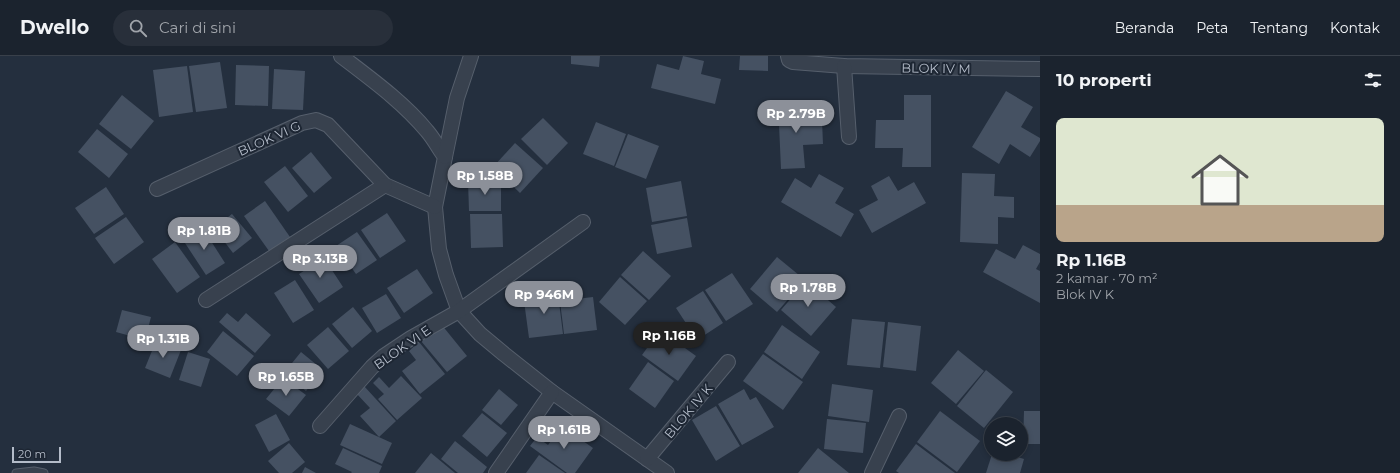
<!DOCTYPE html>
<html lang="id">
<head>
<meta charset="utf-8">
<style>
  :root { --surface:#1b232e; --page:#282f3a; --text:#f1f3f6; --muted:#a0a4aa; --line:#39404a; --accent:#8c9099 }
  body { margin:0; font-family:Montserrat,sans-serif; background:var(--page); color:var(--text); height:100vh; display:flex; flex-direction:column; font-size:15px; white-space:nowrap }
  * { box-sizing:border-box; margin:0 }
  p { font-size:13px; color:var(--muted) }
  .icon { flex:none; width:22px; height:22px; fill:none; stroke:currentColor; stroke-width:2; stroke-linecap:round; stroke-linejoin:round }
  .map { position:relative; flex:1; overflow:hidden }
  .panel { display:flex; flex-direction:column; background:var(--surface); width:360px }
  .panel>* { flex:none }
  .controls { position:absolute; left:984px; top:361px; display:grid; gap:8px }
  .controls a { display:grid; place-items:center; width:44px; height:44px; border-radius:50%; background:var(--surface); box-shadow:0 2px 6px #0003,0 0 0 1px var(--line); font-size:20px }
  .scale { position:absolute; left:12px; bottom:10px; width:49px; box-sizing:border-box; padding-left:4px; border:2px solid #b4bcc9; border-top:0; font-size:11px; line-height:14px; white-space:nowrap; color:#b4bcc9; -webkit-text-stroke:3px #1d2633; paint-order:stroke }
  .price { position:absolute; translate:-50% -34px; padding:0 9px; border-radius:14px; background:var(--accent); color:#fff; font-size:13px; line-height:26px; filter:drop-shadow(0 1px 2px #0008) }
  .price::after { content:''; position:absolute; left:50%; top:24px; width:12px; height:9px; margin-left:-6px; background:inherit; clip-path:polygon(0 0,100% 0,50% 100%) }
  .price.selected { background:#222; color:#fff }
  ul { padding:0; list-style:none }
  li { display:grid; align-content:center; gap:8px; height:212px; padding:0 16px }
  li span { display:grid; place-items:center; height:124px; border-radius:8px; color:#555 }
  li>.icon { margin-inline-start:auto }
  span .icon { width:72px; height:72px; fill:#fffc; stroke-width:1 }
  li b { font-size:17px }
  h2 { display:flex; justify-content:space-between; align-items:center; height:48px; padding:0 16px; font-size:17px }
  header { display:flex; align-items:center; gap:24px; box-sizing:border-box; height:56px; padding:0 20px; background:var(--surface); border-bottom:1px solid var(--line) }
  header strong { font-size:19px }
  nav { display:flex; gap:22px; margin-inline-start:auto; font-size:14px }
  .search { width:280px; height:36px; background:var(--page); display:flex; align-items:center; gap:10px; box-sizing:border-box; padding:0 14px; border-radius:22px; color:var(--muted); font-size:15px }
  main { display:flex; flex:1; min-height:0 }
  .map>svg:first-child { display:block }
  .building { fill:#455162 }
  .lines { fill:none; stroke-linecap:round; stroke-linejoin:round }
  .service-casing { stroke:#565f6c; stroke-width:9 }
  .minor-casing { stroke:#565f6c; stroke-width:16 }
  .service { stroke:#38414e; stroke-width:7 }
  .minor { stroke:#38414e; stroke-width:14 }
  .labels { text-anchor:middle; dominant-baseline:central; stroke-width:4; stroke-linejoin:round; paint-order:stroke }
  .street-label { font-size:13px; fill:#b4bcc9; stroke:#1d2633 }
</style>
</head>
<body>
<header>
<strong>Dwello</strong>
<div class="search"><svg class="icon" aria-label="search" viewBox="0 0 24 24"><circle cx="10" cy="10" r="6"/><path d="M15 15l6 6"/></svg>Cari di sini</div>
<nav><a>Beranda</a><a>Peta</a><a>Tentang</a><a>Kontak</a></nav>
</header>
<main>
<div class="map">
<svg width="1040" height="417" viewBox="0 0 1040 417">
  <rect width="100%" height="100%" fill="#242f3e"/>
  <g class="building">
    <polygon points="571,0 600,0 599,11 571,8"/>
    <polygon points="683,0 704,5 701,18 721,23 715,48 651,32 657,8 679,14"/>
    <polygon points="740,0 768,0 768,15 739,14"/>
    <polygon points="220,6 227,52 196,56 189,10"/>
    <polygon points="236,9 269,10 268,50 235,49"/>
    <polygon points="187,10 193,56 159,61 153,14"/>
    <polygon points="274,13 305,15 303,54 272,53"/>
    <polygon points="1006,35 1033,51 1021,71 1040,82 1040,85 1030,101 1010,88 999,108 972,91"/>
    <polygon points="122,39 154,65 131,93 99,68"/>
    <polygon points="904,39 931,39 931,111 902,111 903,92 875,92 876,64 904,64"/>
    <polygon points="803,45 804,64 822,64 823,88 803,89 805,112 781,113 778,46"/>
    <polygon points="543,62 568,87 547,109 521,83"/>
    <polygon points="596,66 626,78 614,110 583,98"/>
    <polygon points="97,73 128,98 109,122 78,96"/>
    <polygon points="628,78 659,90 646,123 615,111"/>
    <polygon points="515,87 543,112 520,137 493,111"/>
    <polygon points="311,96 332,122 314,137 292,112"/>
    <polygon points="285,110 308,140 288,156 264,126"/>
    <polygon points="962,117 995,118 994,140 1014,141 1014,162 998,161 998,188 960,186"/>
    <polygon points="819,118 844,132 835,147 854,158 841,181 781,146 795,122 811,132"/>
    <polygon points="889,120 898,135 914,126 926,147 872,177 859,154 878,144 871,130"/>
    <polygon points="501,124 501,155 469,155 468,125"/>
    <polygon points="681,125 687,160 652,166 646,132"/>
    <polygon points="106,131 124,158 94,178 75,152"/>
    <polygon points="265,145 290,181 269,195 244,160"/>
    <polygon points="387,157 406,185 380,202 361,174"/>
    <polygon points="232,158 252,182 233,197 214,172"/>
    <polygon points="470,158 502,158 503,191 471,192"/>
    <polygon points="126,161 144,186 114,208 95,182"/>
    <polygon points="687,162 692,191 657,198 651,169"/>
    <polygon points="202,171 225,207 206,219 183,184"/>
    <polygon points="357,176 377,204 356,218 336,190"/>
    <polygon points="175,186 200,221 177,237 152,203"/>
    <polygon points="1023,189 1040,198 1040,206 1036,213 1040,215 1040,247 983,216 996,193 1015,203"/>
    <polygon points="643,195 671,220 649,244 621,219"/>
    <polygon points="313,197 318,206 324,202 343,231 319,247 299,218 310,211 304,203"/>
    <polygon points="777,201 805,224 777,256 750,233"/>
    <polygon points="417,213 433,237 404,257 387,232"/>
    <polygon points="732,217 753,248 726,265 705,234"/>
    <polygon points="620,221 647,245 625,269 599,246"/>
    <polygon points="295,224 314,254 293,267 274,237"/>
    <polygon points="806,225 836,251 811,280 781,254"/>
    <polygon points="557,230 563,278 529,282 524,245 536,244 536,240 547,238 547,232"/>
    <polygon points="703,235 723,267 697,284 676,252"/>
    <polygon points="386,238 401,262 377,277 362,252"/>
    <polygon points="593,241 597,274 564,278 560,245"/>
    <polygon points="353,251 372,275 352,292 332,268"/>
    <polygon points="122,254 151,261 145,284 116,276"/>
    <polygon points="227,257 238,266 246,257 271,279 255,297 219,266"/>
    <polygon points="852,263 885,266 880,312 847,309"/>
    <polygon points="888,266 921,270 916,315 883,311"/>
    <polygon points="441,268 467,300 447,316 421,285"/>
    <polygon points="782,269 820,296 802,323 764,296"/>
    <polygon points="328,271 349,295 328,313 307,289"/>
    <polygon points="660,274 696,300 678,325 642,299"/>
    <polygon points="223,275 254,300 237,320 207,296"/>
    <polygon points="156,285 181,294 170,322 145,312"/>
    <polygon points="419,286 445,318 420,338 402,315 416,304 409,295"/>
    <polygon points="958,294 984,315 956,348 931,327"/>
    <polygon points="188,296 210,303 201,331 179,324"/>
    <polygon points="301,296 323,314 306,335 284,317"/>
    <polygon points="763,298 803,326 783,354 743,325"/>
    <polygon points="648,306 674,325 655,352 629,333"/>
    <polygon points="986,314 1013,336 984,372 957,350"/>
    <polygon points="401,320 422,342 397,364 378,343 384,338 373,327 379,321 389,332"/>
    <polygon points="283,322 306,339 289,360 266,343"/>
    <polygon points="832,328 873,334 869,366 828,360"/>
    <polygon points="364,330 396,365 379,381 360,360 370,352 356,337"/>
    <polygon points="499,333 518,349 501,369 482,354"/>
    <polygon points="744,333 750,344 756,341 774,371 742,389 718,348"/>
    <polygon points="716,350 740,390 716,405 692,364"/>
    <polygon points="940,355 980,385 957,416 917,386"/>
    <polygon points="1024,355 1040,355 1040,388 1023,388"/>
    <polygon points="482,357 507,377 487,401 462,380"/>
    <polygon points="276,358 290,384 269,396 255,369"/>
    <polygon points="827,363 866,367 863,397 824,393"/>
    <polygon points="350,368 392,387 382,408 340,389"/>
    <polygon points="562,370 593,392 575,417 567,417 530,390 537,381 548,389"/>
    <polygon points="455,385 487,411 483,417 458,417 441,403"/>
    <polygon points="289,387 305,406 292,417 279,417 268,405"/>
    <polygon points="916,388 955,417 899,417 896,415"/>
    <polygon points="343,392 382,410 379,417 351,417 352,416 335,408"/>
    <polygon points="818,392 849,417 798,417"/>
    <polygon points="431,397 455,417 415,417"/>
    <polygon points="992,398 1008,398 1024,403 1020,417 986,417"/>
    <polygon points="539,399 565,417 526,417"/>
    <polygon points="305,411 316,417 302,417"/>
  </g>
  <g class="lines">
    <defs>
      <polyline id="service" points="16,417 34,415 44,417"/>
      <g id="minor">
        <path d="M341 0C371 23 403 46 427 75 434 83 439 93 445 101L435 151 439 193 446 219 459 255 480 278 504 298 552 336 667 417"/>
        <polyline points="788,0 789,4 793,6 844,10 1040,13"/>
        <polyline points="844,10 849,81"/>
        <polyline points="445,101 457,42 471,0"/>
        <polyline points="157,133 302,67 316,64 328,69 385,129 435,151"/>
        <polyline points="206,244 385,129"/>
        <polyline points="320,370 372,311 384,300 411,282 459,255 583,166"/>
        <polyline points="647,403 728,306"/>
        <polyline points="496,417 552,336"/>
        <polyline points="872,417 899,360"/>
      </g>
    </defs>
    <use href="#service" class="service-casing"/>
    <use href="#minor" class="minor-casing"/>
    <use href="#service" class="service"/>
    <use href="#minor" class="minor"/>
  </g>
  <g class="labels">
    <g class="street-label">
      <text transform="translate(936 12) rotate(1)">BLOK IV M</text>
      <text transform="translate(269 82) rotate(-24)">BLOK VI G</text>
      <text transform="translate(402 291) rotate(-35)">BLOK VI E</text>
      <text transform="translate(688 355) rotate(-50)">BLOK IV K</text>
    </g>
  </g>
</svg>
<div class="controls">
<a><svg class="icon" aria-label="layers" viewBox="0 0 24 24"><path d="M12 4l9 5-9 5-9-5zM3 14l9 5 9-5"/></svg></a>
</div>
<div class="scale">20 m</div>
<b class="price" style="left:796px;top:78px">Rp 2.79B</b>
<b class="price" style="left:485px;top:140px">Rp 1.58B</b>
<b class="price" style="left:204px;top:195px">Rp 1.81B</b>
<b class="price" style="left:320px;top:223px">Rp 3.13B</b>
<b class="price" style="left:808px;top:252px">Rp 1.78B</b>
<b class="price" style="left:544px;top:259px">Rp 946M</b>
<b class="price selected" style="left:669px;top:300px">Rp 1.16B</b>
<b class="price" style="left:163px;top:303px">Rp 1.31B</b>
<b class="price" style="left:286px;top:341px">Rp 1.65B</b>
<b class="price" style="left:564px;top:394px">Rp 1.61B</b>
</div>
<section class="panel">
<h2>10 properti<svg class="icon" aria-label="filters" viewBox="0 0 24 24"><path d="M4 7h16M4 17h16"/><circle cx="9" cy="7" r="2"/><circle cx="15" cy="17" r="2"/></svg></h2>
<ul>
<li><span style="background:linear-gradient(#dfe7d0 70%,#b9a48a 0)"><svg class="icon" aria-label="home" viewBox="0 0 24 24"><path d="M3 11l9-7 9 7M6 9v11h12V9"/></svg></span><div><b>Rp 1.16B</b><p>2 kamar · 70 m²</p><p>Blok IV K</p></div></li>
</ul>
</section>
</main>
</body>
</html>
